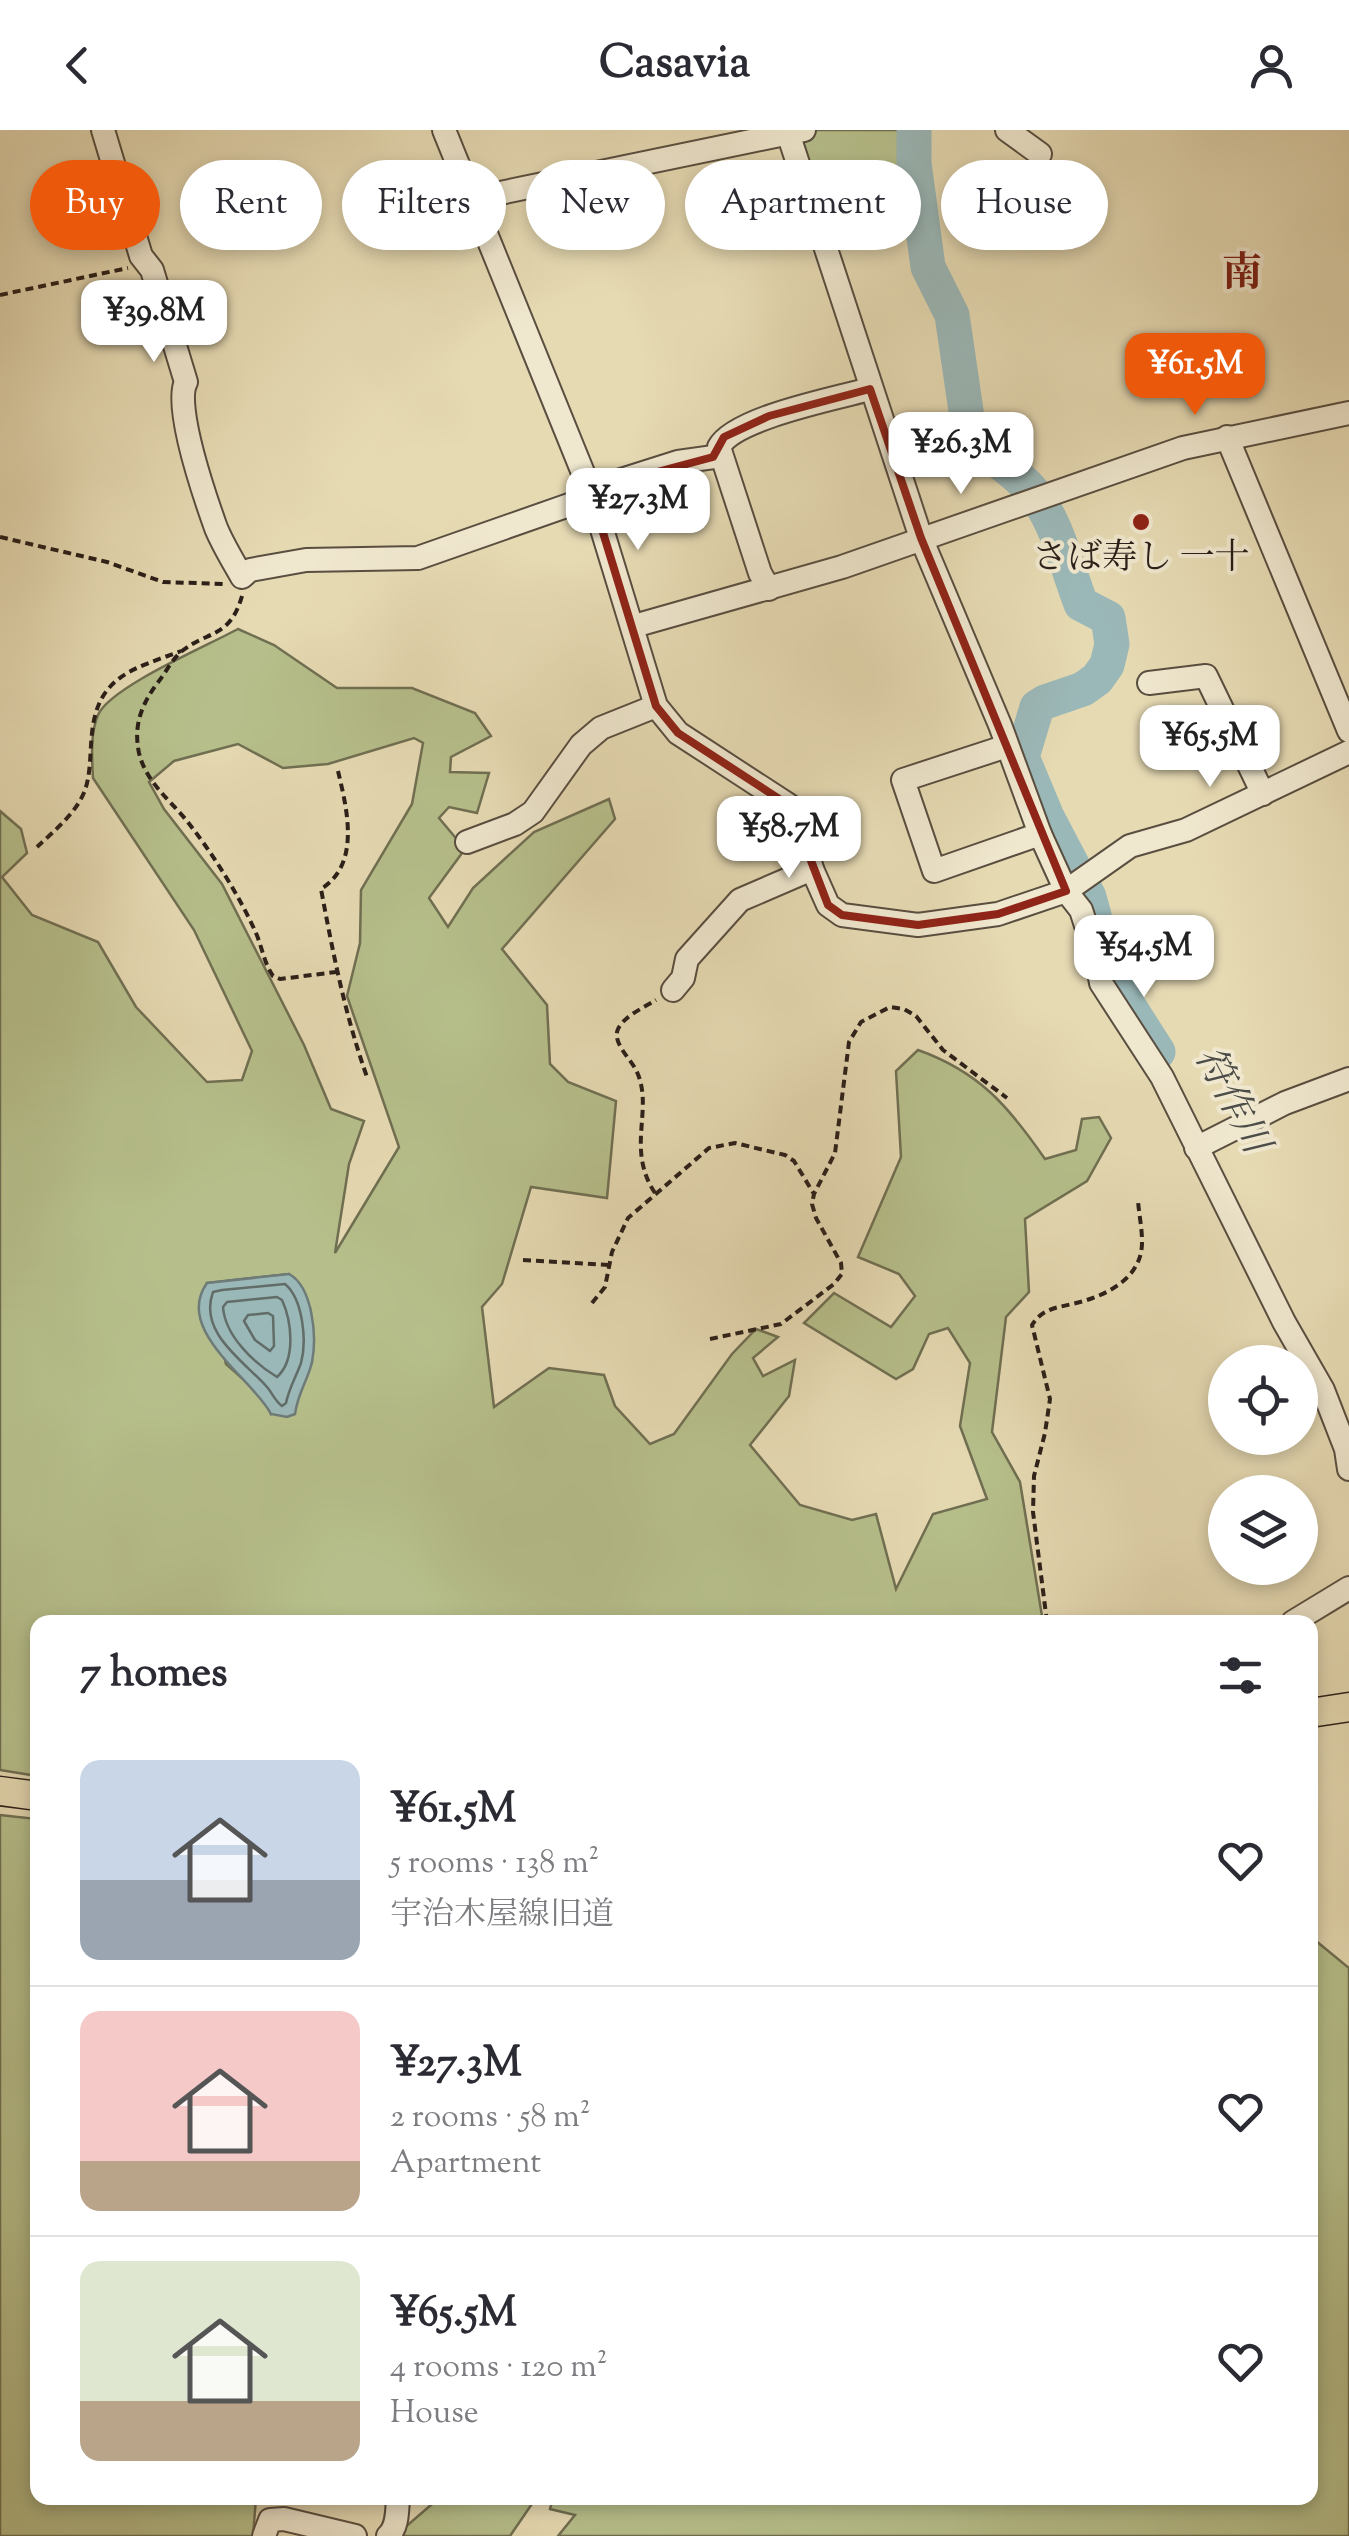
<!DOCTYPE html>
<html lang="en">
<head>
<meta charset="utf-8">
<style>
  :root { --surface:#fff; --page:#f7f7f7; --text:#2b2b33; --muted:#7c7c81; --line:#e1e1e2; --accent:#ea580c }
  body { margin:0; font-family:"Sorts Mill Goudy","Noto Serif JP",serif; background:var(--page); color:var(--text); height:100vh; display:flex; flex-direction:column; font-size:38px; white-space:nowrap }
  * { box-sizing:border-box; margin:0 }
  p { font-size:32px; color:var(--muted) }
  .icon { flex:none; width:55px; height:55px; fill:none; stroke:currentColor; stroke-width:2; stroke-linecap:round; stroke-linejoin:round }
  .map { position:relative; flex:1; overflow:hidden }
  .panel { position:absolute; left:30px; top:1485px; width:1288px; height:890px; display:flex; flex-direction:column; background:var(--surface); border-radius:20px; box-shadow:0 5px 15px #0003 }
  .panel>* { flex:none }
  .top-card { position:absolute; left:30px; top:30px; width:1290px; height:90px; display:flex; gap:20px }
  .controls { position:absolute; left:1208px; top:1215px; display:grid; gap:20px }
  .controls a { display:grid; place-items:center; width:110px; height:110px; border-radius:50%; background:var(--surface); box-shadow:0 5px 15px #0003; font-size:50px }
  .price { position:absolute; translate:-50% -85px; padding:0 22px; border-radius:20px; background:#fff; color:#222; font-size:32px; line-height:65px; filter:drop-shadow(0 2px 5px #0008) }
  .price::after { content:''; position:absolute; left:50%; top:60px; width:30px; height:22px; margin-left:-15px; background:inherit; clip-path:polygon(0 0,100% 0,50% 100%) }
  .price.current { background:var(--accent); color:#fff }
  ul { padding:0; list-style:none }
  li { display:flex; align-items:center; gap:30px; height:250px; padding:0 50px }
  li+li { border-top:2px solid var(--line) }
  li span { display:grid; place-items:center; flex:none; width:280px; height:200px; border-radius:20px; color:#555 }
  li>.icon { margin-inline-start:auto }
  span .icon { width:120px; height:120px; fill:#fffc; stroke-width:1 }
  li b { font-size:42px }
  h2 { display:flex; justify-content:space-between; align-items:center; height:120px; padding:0 50px; font-size:42px }
  .tag { padding:0 35px; border-radius:45px; background:var(--surface); box-shadow:0 5px 15px #0003; font-size:35px; line-height:90px }
  .tag.current { background:var(--accent); color:#fff }
  header { display:flex; justify-content:space-between; align-items:center; height:130px; padding:0 50px; background:var(--surface); font-size:45px; font-weight:700 }
  .map>svg:first-child { display:block }
  .green { fill:#b6bf8b; stroke:#706f52; stroke-width:2.5; fill-rule:evenodd }
  .water { fill:#9bb8b8; stroke:#6e7b78; stroke-width:2.5 }
  .lines { fill:none; stroke-linecap:round; stroke-linejoin:round }
  .shore { stroke:#626c68; stroke-width:2.5 }
  .river { stroke:#9bb8b8; stroke-width:35 }
  .minor-casing { stroke:#594e40; stroke-width:26 }
  .major-casing { stroke:#2a1f19; stroke-width:31 }
  .path { stroke:#2a1f19; stroke-width:4; stroke-dasharray:8 5; stroke-linecap:butt }
  .minor { stroke:#efe7ce; stroke-width:22 }
  .major { stroke:#e6dab3; stroke-width:28 }
  .marked { fill:none; stroke:#8f2418; stroke-width:8; stroke-linejoin:round }
  .poi-dot { fill:#8f2418; stroke:#efe7ce; stroke-width:4 }
  .labels { text-anchor:middle; dominant-baseline:central; stroke-width:8; stroke-linejoin:round; paint-order:stroke }
  .poi-label { font-size:35px; fill:#2a1f19; stroke:#efe7ce }
  .water-label { font-size:38px; font-style:italic; fill:#4c4d49; stroke:#efe7ce }
  .quarter-label { font-size:40px; font-weight:bold; fill:#7a1f14; stroke:#efe7ce }
</style>
</head>
<body>
<header><svg class="icon" aria-label="back" viewBox="0 0 24 24"><path d="M15 5l-7 7 7 7"/></svg>Casavia<svg class="icon" aria-label="person" viewBox="0 0 24 24"><circle cx="12" cy="8" r="4"/><path d="M4 21q1-7 8-7t8 7"/></svg></header>
<div class="map">
<svg width="1349" height="2406" viewBox="0 0 1349 2406">
  <rect width="100%" height="100%" fill="#e6dab3"/>
  <filter id="stains"><feTurbulence type="fractalNoise" baseFrequency=".002" numOctaves="4"/><feColorMatrix values="0 0 0 0 .2 0 0 0 0 .09 0 0 0 0 .02 0 0 0 .5 -.17"/></filter>
  <radialGradient id="worn" r=".72"><stop offset=".6" stop-color="#630" stop-opacity="0"/><stop offset="1" stop-color="#630" stop-opacity=".3"/></radialGradient>
  <g class="green">
    <polygon points="808,0 911,0 913,57 823,86 792,5"/>
    <path d="M238 499 274 515 337 558H412L475 583 491 606 451 627 450 642 489 643 477 683 449 677 439 688 465 719 429 768 448 797 473 758 534 702 609 669 615 689 502 819 547 875 550 934 568 952 616 971 607 1068 531 1057 502 1154 482 1177 494 1277 549 1238 604 1245 615 1276 650 1314 674 1304 732 1224 756 1199 778 1207 753 1228 763 1246 795 1230 789 1266 750 1315 800 1375 852 1390 876 1384 896 1459 933 1384 987 1369 960 1296 970 1233 948 1198 929 1204 913 1239 896 1249 804 1193 834 1163 891 1197 915 1166 899 1144 858 1127 901 1027 896 941 918 920C980 942 1009 977 1045 1029L1076 1020 1082 989 1099 987 1111 1008 1087 1051 1025 1089 1029 1162 1006 1187 992 1302 1020 1352 1043 1492H38L37 1646 0 1640V681L21 699 27 723 2 747 32 785 98 812 136 877 207 952 242 950 252 921 194 800 93 648C92 630 90 603 98 585 110 557 207 516 238 499ZM414 608 423 613 412 674 361 760 360 813 347 866 399 1017 335 1123 349 1034 364 991 331 979 304 915 222 754 164 679 149 652 174 631 238 614 283 638 328 634ZM289 1144 310 1178 312 1232 298 1263 271 1284 262 1266 226 1234 207 1153Z"/>
    <polygon points="0,1685 37,1689 38,2368 256,2368 253,2406 0,2406"/>
    <polygon points="1310,1806 1349,1838 1349,2406 558,2406 575,2385 550,2379 553,2368 1310,2368"/>
    <polygon points="439,2368 536,2368 510,2406 395,2406"/>
  </g>
  <path class="water" d="M289 1144C313 1157 317 1207 312 1232 308 1250 298 1262 295 1284L287 1287 271 1284C253 1249 173 1200 207 1153Z"/>
  <g class="lines">
    <g class="shore">
      <path d="M285 1154C303 1169 307 1211 301 1233 296 1247 289 1258 286 1273L282 1276C275 1271 273 1264 267 1257 244 1231 198 1203 213 1162L222 1160Z"/>
      <path d="M277 1167 282 1170C292 1192 296 1230 277 1247 254 1233 225 1206 223 1177L227 1172Z"/>
      <polygon points="268,1183 273,1186 274,1216 270,1221 255,1210 244,1191 248,1185"/>
    </g>
    <path class="river" d="M914 0V33L928 137 952 185 969 301C985 326 1012 338 1031 360 1057 390 1067 438 1081 474L1108 488 1112 514 1107 535 1097 549 1083 559 1045 572 1037 577 1022 627 1047 687 1089 767 1111 848 1158 922"/>
    <defs>
      <g id="minor">
        <path d="M103 0 141 126 152 140 186 252C173 276 206 370 216 398 223 415 233 431 242 447L250 440 306 430 418 428 592 367"/>
        <polyline points="444,0 590,360 656,576 678,603 790,676 801,697 812,739 828,775 842,785 918,795 998,784 1066,761 1130,716 1186,700 1349,622"/>
        <polyline points="787,0 921,408 1000,595 1040,704 1066,761 1081,780 1096,826 1101,853 1162,947 1284,1192 1323,1260 1346,1319 1349,1339"/>
        <polyline points="1007,0 1040,24"/>
        <polyline points="471,69 804,0"/>
        <polyline points="1227,307 1349,601"/>
        <polyline points="590,360 678,332 721,326"/>
        <path d="M769 459 760 443 719 317C734 288 837 268 870 259"/>
        <polyline points="634,496 842,437 1183,318 1349,283"/>
        <polyline points="1149,553 1206,546 1263,664"/>
        <polyline points="1007,616 903,650 934,741 1040,704"/>
        <polyline points="467,712 515,694 533,682 581,615 601,598 656,576"/>
        <polyline points="673,860 683,848 687,829 740,770 812,739"/>
        <polyline points="1196,1018 1285,973 1349,949"/>
        <polyline points="1293,1492 1349,1458"/>
        <polyline points="264,2406 270,2390 284,2389 355,2406"/>
        <path d="M388 2406C398 2397 397 2380 398 2368"/>
      </g>
      <g id="major">
        <polyline points="1310,1583 1349,1577"/>
        <polyline points="0,1661 38,1666"/>
      </g>
    </defs>
    <use href="#minor" class="minor-casing"/>
    <use href="#major" class="major-casing"/>
    <g class="path">
      <polyline points="0,165 128,138"/>
      <polyline points="0,407 107,432 163,452 224,454"/>
      <path d="M242 466C230 508 209 500 182 521 173 528 166 542 159 551 142 573 133 595 139 623 146 652 169 669 187 691 213 724 239 765 256 803 262 817 264 833 273 846L280 849 336 842"/>
      <path d="M338 641C347 679 361 734 321 759 333 823 345 885 367 947"/>
      <path d="M37 717C54 701 79 681 86 657 91 640 90 620 92 603 98 545 134 539 181 521"/>
      <path d="M655 1063C625 1018 655 978 636 940 630 928 612 913 618 899 624 886 645 877 656 870"/>
      <polyline points="523,1130 611,1135"/>
      <polyline points="592,1173 605,1157 612,1122 628,1088 709,1018 735,1013 785,1025 794,1031 814,1064"/>
      <polyline points="710,1209 781,1194 834,1154 842,1144 841,1133 816,1088 812,1074 814,1064 835,1023 849,912 861,892 890,877 904,879 916,886 943,920 1007,968"/>
      <path d="M1047 1492 1033 1382 1034 1346 1045 1303 1050 1269 1032 1195C1042 1179 1055 1178 1072 1174 1104 1167 1143 1149 1142 1111 1142 1098 1139 1084 1138 1071"/>
    </g>
    <use href="#minor" class="minor"/>
    <use href="#major" class="major"/>
  </g>
  <path class="marked" d="M870 259 921 408 1066 761 998 784 918 795 842 785 828 775 790 676 678 603 656 576 590 360 713 327 724 307 769 286Z"/>
  <circle class="poi-dot" cx="1141" cy="392" r="10"/>
  <g class="labels">
    <g class="poi-label">
      <text x="1141" y="429">さば寿し 一十</text>
    </g>
    <g class="water-label">
      <text transform="translate(1230 971) rotate(62)">符作川</text>
    </g>
    <g class="quarter-label">
      <text x="1242" y="145">南</text>
    </g>
  </g>
  <rect width="100%" height="100%" filter="url(#stains)"/>
  <rect width="100%" height="100%" fill="url(#worn)"/>
</svg>
<div class="controls">
<a><svg class="icon" aria-label="locate" viewBox="0 0 24 24"><circle cx="12" cy="12" r="6"/><path d="M12 2v4M12 18v4M2 12h4M18 12h4"/></svg></a>
<a><svg class="icon" aria-label="layers" viewBox="0 0 24 24"><path d="M12 4l9 5-9 5-9-5zM3 14l9 5 9-5"/></svg></a>
</div>
<b class="price" style="left:154px;top:235px">¥39.8M</b>
<b class="price current" style="left:1195px;top:288px">¥61.5M</b>
<b class="price" style="left:961px;top:367px">¥26.3M</b>
<b class="price" style="left:638px;top:423px">¥27.3M</b>
<b class="price" style="left:1210px;top:660px">¥65.5M</b>
<b class="price" style="left:789px;top:751px">¥58.7M</b>
<b class="price" style="left:1144px;top:870px">¥54.5M</b>
<div class="top-card">
<a class="tag current">Buy</a>
<a class="tag">Rent</a>
<a class="tag">Filters</a>
<a class="tag">New</a>
<a class="tag">Apartment</a>
<a class="tag">House</a>
</div>
<section class="panel">
<h2>7 homes<svg class="icon" aria-label="filters" viewBox="0 0 24 24"><path d="M4 7h16M4 17h16"/><circle cx="9" cy="7" r="2"/><circle cx="15" cy="17" r="2"/></svg></h2>
<ul>
<li><span style="background:linear-gradient(#c9d6e8 60%,#9aa5b1 0)"><svg class="icon" aria-label="home" viewBox="0 0 24 24"><path d="M3 11l9-7 9 7M6 9v11h12V9"/></svg></span><div><b>¥61.5M</b><p>5 rooms · 138 m²</p><p>宇治木屋線旧道</p></div><svg class="icon" aria-label="heart" viewBox="0 0 24 24"><path d="M12 20l-8-8c-3-5 5-10 8-4 3-6 11-1 8 4z"/></svg></li>
<li><span style="background:linear-gradient(#f6c9c9 75%,#b9a48a 0)"><svg class="icon" aria-label="home" viewBox="0 0 24 24"><path d="M3 11l9-7 9 7M6 9v11h12V9"/></svg></span><div><b>¥27.3M</b><p>2 rooms · 58 m²</p><p>Apartment</p></div><svg class="icon" aria-label="heart" viewBox="0 0 24 24"><path d="M12 20l-8-8c-3-5 5-10 8-4 3-6 11-1 8 4z"/></svg></li>
<li><span style="background:linear-gradient(#dfe7d0 70%,#b9a48a 0)"><svg class="icon" aria-label="home" viewBox="0 0 24 24"><path d="M3 11l9-7 9 7M6 9v11h12V9"/></svg></span><div><b>¥65.5M</b><p>4 rooms · 120 m²</p><p>House</p></div><svg class="icon" aria-label="heart" viewBox="0 0 24 24"><path d="M12 20l-8-8c-3-5 5-10 8-4 3-6 11-1 8 4z"/></svg></li>
</ul>
</section>
</div>
</body>
</html>
